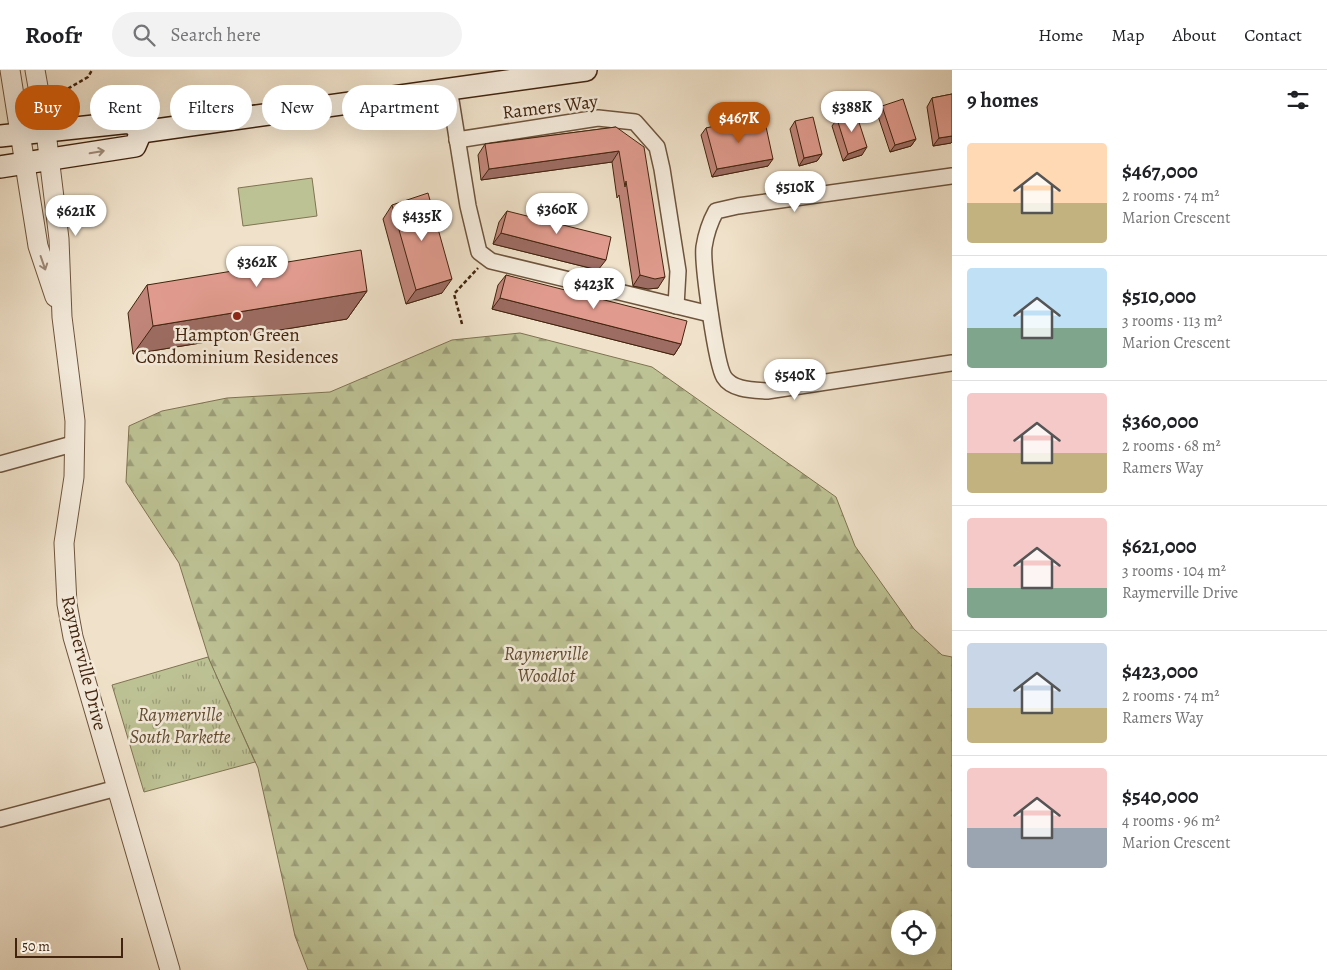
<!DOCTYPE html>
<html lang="en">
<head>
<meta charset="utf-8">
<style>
  :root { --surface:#fff; --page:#f2f2f2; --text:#202124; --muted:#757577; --line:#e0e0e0; --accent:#b45309 }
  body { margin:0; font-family:Alegreya,serif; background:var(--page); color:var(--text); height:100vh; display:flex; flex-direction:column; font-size:19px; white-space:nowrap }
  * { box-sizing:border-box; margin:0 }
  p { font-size:16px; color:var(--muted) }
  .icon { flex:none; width:28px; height:28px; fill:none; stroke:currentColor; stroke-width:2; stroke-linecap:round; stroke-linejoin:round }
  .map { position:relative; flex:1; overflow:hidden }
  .panel { display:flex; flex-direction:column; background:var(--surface); width:375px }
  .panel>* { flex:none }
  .top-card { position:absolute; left:15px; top:15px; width:475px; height:45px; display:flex; gap:10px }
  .controls { position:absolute; left:891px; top:840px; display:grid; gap:10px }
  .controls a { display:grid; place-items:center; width:45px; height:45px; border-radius:50%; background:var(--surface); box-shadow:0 5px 20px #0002; font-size:25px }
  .scale { position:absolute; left:15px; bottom:12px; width:108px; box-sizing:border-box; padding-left:5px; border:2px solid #42240e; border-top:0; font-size:14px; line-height:18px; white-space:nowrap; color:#42240e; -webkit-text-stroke:4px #f5ecdd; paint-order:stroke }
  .price { position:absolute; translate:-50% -42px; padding:0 11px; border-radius:18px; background:#fff; color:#222; font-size:16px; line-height:32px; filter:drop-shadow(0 1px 2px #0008) }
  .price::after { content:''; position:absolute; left:50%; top:30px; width:15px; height:11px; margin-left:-8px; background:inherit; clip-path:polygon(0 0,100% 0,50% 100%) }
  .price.on { background:var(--accent); color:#fff }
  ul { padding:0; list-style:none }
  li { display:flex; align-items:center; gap:15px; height:125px; padding:0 15px }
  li+li { border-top:1px solid var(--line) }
  li span { display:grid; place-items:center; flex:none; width:140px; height:100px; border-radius:5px; color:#555 }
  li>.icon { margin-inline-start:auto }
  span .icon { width:60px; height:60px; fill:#fffc; stroke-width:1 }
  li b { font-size:21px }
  h2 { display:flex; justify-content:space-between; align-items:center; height:60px; padding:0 15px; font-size:21px }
  .chip { padding:0 18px; border-radius:22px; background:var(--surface); box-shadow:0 5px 20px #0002; font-size:18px; line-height:45px }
  .chip.on { background:var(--accent); color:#fff }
  header { display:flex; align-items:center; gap:30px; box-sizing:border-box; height:70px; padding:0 25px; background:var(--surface); border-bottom:1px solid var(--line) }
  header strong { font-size:24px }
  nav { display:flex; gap:28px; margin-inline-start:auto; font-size:18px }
  .search { width:350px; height:45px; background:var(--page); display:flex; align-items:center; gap:12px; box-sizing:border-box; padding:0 18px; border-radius:28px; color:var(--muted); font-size:19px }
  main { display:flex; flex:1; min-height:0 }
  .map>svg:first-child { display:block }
  .grass { fill:#bdc294; stroke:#807351 }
  .forest { fill:url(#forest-firs); stroke:#807351; fill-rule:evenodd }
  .park { fill:url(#park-tufts); stroke:#807351 }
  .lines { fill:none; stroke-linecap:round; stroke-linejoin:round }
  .minor-casing { stroke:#6e543d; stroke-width:18 }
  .tertiary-casing { stroke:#6e543d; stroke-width:21 }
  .secondary-casing { stroke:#42240e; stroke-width:24 }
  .path { stroke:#42240e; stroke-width:2.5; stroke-dasharray:4 2.5; stroke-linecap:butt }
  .minor { stroke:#f5ecdd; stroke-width:15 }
  .tertiary { stroke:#f5ecdd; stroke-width:19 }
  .secondary { stroke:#f5ecdd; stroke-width:21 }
  .wall { fill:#c1857a; stroke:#42240e }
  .shaded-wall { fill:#9d6c63; stroke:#42240e }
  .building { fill:#e09b8e; stroke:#42240e }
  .oneway { stroke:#9c8876 }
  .poi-dot { fill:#8f2418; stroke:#f5ecdd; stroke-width:2 }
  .labels { text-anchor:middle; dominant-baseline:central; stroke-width:5; stroke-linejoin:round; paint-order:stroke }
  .street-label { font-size:19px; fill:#42240e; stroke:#f5ecdd }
  .poi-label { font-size:19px; fill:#42240e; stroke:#f5ecdd }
  .park-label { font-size:19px; font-style:italic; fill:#614c30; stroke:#f5ecdd }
</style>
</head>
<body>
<header>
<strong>Roofr</strong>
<div class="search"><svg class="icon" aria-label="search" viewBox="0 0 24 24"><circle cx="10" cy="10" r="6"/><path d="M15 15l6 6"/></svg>Search here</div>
<nav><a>Home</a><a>Map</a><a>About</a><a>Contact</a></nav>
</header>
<main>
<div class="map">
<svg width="952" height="900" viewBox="0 0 952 900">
  <defs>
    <pattern id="forest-firs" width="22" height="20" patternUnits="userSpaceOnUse" patternTransform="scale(1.25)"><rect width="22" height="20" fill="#bdc294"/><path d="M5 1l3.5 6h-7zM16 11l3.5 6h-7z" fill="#9b9d77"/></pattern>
    <pattern id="park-tufts" width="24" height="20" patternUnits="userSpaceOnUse" patternTransform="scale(1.25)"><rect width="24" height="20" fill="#bdc294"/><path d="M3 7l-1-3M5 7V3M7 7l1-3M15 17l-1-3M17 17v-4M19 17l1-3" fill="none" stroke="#9b9d77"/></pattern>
  </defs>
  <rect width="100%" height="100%" fill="#f0e2ca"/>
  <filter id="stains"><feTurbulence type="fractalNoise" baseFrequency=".004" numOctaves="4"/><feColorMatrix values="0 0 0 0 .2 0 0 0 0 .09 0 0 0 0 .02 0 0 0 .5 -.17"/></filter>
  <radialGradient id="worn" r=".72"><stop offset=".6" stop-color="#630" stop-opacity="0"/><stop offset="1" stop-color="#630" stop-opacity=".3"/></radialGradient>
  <polygon class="grass" points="312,108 317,146 243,156 238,118"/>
  <path class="forest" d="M520 263 652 297 836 427 855 476 914 559 942 585 952 587V900H308L295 866 258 698 210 592 179 493 126 412 129 356 162 341 227 328 330 322 452 270ZM900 849H928V876H900Z"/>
  <polygon class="park" points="208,587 255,692 144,722 112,615"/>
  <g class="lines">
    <defs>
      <g id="minor">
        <polyline points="449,18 468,136 479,182 491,191 710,244"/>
        <polyline points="457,70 598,48 635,52 657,77 662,99 678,201 676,236"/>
        <path d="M952 106 738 136 716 141C710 152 706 164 704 177 702 193 716 294 724 307 732 320 753 320 767 321L952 293"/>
        <polyline points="0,394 76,373"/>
        <polyline points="0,749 117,718"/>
      </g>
      <g id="tertiary">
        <polyline points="10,0 38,176 55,227"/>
        <polyline points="35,0 46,62 59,169 62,247 75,351 74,407 64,473 67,534 73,567 170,900"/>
      </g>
      <g id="secondary">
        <polyline points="141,62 586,0"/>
        <polyline points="0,66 131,52 141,62"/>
        <polyline points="0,97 135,76 141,62"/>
      </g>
    </defs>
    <use href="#minor" class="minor-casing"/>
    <use href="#tertiary" class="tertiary-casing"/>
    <use href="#secondary" class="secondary-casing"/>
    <g class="path">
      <polyline points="58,34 62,22 88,7 92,0"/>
      <polyline points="462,254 454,224 478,198"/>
    </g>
    <use href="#minor" class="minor"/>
    <use href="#tertiary" class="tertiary"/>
    <use href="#secondary" class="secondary"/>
  </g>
  <g class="wall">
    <polygon points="952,24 952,72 951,73 933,76 927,37 932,28"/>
    <polygon points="882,36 916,69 911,76 890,82 877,43"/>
    <polygon points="837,49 862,85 843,91 832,56"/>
    <polygon points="795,51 822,84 817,91 799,96 790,59"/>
    <polygon points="746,56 768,96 712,107 701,65 706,58"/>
    <polygon points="616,57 658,218 648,219 633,216 619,125 617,128 612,92 481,110 478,85 485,74"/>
    <polygon points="392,135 442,223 406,234 383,149"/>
    <polygon points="507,141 598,200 493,174 499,152"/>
    <polygon points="506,205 681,274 674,285 492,239 498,215"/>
    <polygon points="147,215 367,221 347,249 133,284 128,243"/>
  </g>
  <g class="shaded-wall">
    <polygon points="952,66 952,72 951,73 933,76 939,68"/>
    <polygon points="916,69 911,76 890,82 895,75"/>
    <polygon points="867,77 862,85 843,91 848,84"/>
    <polygon points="619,81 612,92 481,110 489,99"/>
    <polygon points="822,84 817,91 799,96 804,88"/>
    <polygon points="773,89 768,96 712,107 717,99"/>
    <polygon points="501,163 606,190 598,200 493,174"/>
    <polygon points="640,205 665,207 658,218 648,219 633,216"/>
    <polygon points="452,209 442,223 406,234 416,220"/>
    <polygon points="367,221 347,249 133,284 153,256"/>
    <polygon points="500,228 681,274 674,285 492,239"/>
  </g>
  <g class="building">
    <polygon points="952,24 952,66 939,68 932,28"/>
    <polygon points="903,29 916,69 895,75 882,36"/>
    <polygon points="856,43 867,77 848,84 837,49"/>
    <polygon points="813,47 822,84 804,88 795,51"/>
    <polygon points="744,49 746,56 765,52 773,89 717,99 706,58"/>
    <polygon points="616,57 644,77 665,207 655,209 640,205 626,111 625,117 619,81 489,99 485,74"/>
    <polygon points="428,123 452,209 416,220 392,135"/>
    <polygon points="507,141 611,167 606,190 501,163"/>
    <polygon points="361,180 367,221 153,256 147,215"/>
    <polygon points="506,205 687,251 681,274 500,228"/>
  </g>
  <defs><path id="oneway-shaft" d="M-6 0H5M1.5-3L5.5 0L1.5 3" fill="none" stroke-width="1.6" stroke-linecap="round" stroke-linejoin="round" transform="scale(1.25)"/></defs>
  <g class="oneway">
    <use href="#oneway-shaft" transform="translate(97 82) rotate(-10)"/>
    <use href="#oneway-shaft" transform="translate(43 193) rotate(71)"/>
  </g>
  <circle class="poi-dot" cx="237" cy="246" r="5"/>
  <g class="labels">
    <g class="street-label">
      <text transform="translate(550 37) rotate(-7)">Ramers Way</text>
      <text transform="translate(84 593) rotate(76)">Raymerville Drive</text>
    </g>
    <g class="poi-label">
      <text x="237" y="265">Hampton Green<tspan x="237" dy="22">Condominium Residences</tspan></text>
    </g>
    <g class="park-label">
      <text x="546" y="584">Raymerville<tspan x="546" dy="22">Woodlot</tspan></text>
      <text x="180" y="645">Raymerville<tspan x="180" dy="22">South Parkette</tspan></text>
    </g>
  </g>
  <rect width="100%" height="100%" filter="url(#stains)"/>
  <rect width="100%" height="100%" fill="url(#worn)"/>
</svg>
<div class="controls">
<a><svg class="icon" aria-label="locate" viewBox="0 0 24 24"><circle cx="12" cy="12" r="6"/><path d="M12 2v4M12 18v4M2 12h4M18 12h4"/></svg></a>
</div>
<div class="scale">50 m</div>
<b class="price" style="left:852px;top:63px">$388K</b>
<b class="price on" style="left:739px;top:74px">$467K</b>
<b class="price" style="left:795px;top:143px">$510K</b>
<b class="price" style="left:557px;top:165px">$360K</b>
<b class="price" style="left:76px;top:167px">$621K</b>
<b class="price" style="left:422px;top:172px">$435K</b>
<b class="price" style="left:257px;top:218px">$362K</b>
<b class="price" style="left:594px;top:240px">$423K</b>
<b class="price" style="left:795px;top:331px">$540K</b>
<div class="top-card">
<a class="chip on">Buy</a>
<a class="chip">Rent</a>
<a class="chip">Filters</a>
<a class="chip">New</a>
<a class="chip">Apartment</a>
</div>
</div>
<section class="panel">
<h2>9 homes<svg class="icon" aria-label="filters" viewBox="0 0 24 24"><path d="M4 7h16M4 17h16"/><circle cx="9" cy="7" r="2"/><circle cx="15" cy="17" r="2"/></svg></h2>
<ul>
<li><span style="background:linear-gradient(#ffd9b3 60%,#c2b280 0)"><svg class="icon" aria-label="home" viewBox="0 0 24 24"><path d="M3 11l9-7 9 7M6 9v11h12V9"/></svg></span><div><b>$467,000</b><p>2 rooms · 74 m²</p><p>Marion Crescent</p></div></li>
<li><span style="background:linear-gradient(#bfe0f5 60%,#7fa58c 0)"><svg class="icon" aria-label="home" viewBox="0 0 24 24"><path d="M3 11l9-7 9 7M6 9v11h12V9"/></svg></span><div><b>$510,000</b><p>3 rooms · 113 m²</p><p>Marion Crescent</p></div></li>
<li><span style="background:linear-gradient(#f6c9c9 60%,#c2b280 0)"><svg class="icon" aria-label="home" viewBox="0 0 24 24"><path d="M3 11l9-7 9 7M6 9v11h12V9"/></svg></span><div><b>$360,000</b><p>2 rooms · 68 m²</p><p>Ramers Way</p></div></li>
<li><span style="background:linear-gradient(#f6c9c9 70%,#7fa58c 0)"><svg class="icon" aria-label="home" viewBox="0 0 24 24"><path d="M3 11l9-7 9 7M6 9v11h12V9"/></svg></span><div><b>$621,000</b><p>3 rooms · 104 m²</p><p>Raymerville Drive</p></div></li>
<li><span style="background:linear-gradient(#c9d6e8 65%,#c2b280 0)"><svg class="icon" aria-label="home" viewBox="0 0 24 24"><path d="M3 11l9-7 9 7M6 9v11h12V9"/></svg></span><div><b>$423,000</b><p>2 rooms · 74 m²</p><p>Ramers Way</p></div></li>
<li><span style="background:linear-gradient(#f6c9c9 60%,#9aa5b1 0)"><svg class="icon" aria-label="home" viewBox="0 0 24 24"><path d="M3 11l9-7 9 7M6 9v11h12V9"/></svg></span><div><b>$540,000</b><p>4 rooms · 96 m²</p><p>Marion Crescent</p></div></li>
</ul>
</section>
</main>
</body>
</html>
